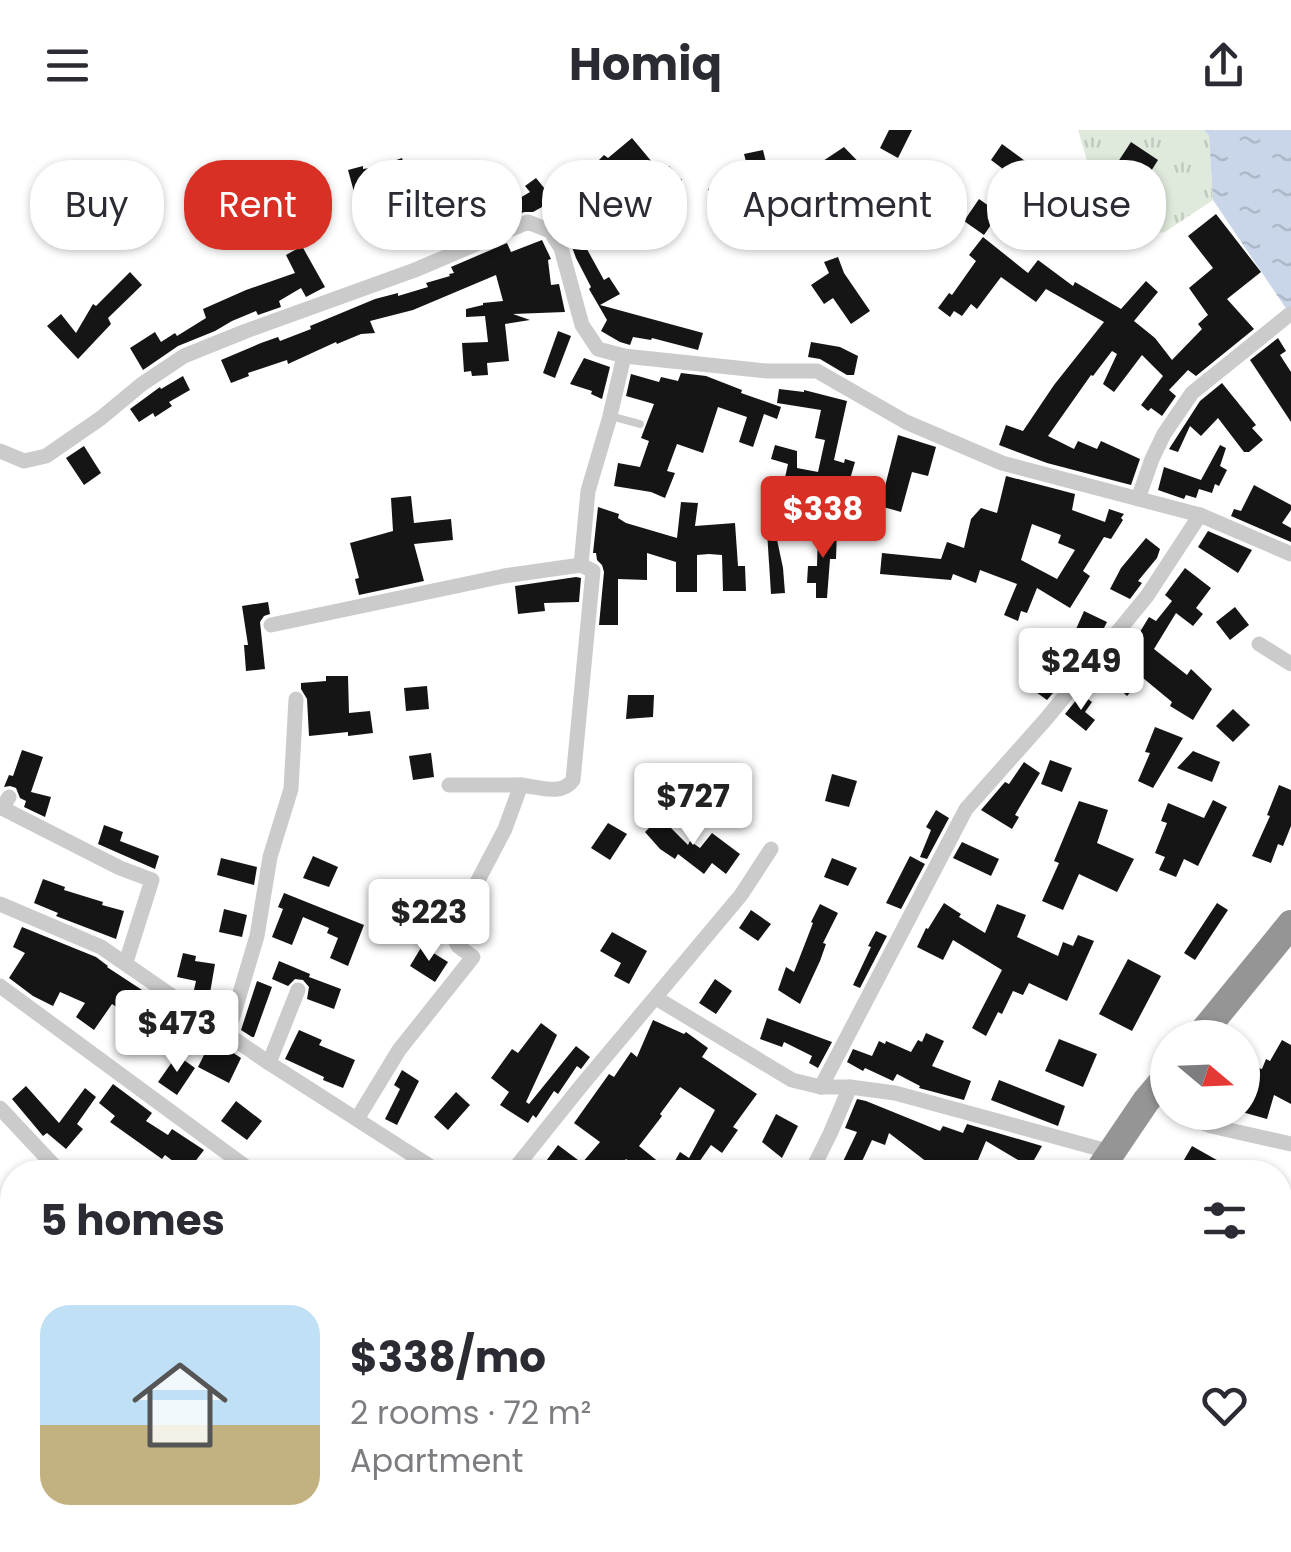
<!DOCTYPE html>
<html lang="en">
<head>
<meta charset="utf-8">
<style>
  :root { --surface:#fff; --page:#f7f7f7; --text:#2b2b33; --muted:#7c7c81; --line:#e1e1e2; --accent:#d93025 }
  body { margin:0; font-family:Poppins,sans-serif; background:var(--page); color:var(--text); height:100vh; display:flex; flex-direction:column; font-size:38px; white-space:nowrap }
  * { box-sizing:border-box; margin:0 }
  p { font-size:32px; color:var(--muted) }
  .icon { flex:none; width:55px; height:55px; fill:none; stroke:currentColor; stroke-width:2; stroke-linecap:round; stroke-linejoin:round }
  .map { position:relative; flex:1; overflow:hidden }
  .details { position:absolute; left:0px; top:1030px; width:1292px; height:392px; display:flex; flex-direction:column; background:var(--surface); border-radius:40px 40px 0 0; box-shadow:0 2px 8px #0004 }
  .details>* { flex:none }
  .banner { position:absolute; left:30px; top:30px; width:1232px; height:90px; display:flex; gap:20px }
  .needle { width:65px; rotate:109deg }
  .tools { position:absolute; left:1150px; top:890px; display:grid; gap:20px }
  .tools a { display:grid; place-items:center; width:110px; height:110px; border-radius:50%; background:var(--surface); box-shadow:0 2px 8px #0004; font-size:50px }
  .price { position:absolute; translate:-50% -85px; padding:0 22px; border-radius:10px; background:#fff; color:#222; font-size:32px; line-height:65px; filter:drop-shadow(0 2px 5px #0008) }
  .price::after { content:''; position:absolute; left:50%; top:60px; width:30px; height:22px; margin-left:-15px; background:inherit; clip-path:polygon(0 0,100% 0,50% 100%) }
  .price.on { background:var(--accent); color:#fff }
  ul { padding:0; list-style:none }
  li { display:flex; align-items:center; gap:30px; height:250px; padding:0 40px }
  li+li { border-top:2px solid var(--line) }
  li span { display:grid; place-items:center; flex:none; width:280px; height:200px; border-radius:30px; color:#555 }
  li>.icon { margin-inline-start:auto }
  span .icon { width:120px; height:120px; fill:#fffc; stroke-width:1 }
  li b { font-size:42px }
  h2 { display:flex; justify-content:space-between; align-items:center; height:120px; padding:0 40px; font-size:42px }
  .chip { padding:0 35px; border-radius:40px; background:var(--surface); box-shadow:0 2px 8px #0004; font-size:35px; line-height:90px }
  .chip.on { background:var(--accent); color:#fff }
  header { display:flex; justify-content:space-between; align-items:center; height:130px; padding:0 40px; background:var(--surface); font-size:45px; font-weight:700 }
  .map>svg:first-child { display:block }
  .grass { fill:url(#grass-tufts) }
  .water { fill:url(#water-ripples) }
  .building { fill:#151515; fill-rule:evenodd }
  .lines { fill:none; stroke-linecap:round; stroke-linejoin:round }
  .lane { stroke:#cbcbcb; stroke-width:8 }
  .street { stroke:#cbcbcb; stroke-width:15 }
  .highway { stroke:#959595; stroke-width:28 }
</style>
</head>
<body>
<header><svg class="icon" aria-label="menu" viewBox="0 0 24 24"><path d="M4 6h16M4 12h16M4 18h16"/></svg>Homiq<svg class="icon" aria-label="share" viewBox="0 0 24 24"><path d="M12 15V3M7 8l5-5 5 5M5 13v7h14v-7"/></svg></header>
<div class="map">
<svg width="1291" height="1422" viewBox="0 0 1291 1422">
  <defs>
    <pattern id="grass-tufts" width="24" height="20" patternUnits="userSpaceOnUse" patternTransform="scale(2.5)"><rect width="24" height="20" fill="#e0eadc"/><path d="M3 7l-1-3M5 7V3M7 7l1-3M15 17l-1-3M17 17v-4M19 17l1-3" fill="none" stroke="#c0c9bd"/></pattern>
    <pattern id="water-ripples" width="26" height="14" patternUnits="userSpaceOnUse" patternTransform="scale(2.5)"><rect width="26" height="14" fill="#c9d6e9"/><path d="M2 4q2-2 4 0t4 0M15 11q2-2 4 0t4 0" fill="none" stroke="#adb8c8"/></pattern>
  </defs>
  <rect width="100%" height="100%" fill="#fff"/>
  <polygon class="grass" points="1078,0 1204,0 1209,6 1213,70 1165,102 1097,113 1057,80 1087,31"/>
  <polygon class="water" points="1204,0 1291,0 1291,186 1213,70 1209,6"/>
  <g class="building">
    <polygon points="889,0 912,0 898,28 880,18"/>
    <polygon points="632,8 662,44 669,36 682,50 658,73 631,47 580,96 560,77 584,53 580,49 604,25 608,28"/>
    <polygon points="1131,12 1158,30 1138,62 1110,44"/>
    <polygon points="1002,14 1051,50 1039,66 991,30"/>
    <polygon points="844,17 874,48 867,56 871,59 845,84 842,72 821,76 834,62 817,35"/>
    <polygon points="763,20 771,53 774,52 777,68 769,70 771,83 741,87 743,100 725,102 723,88 720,90 708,59 749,43 744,24"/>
    <polygon points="402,28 408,47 395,51 394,47 367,54 368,58 354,62 348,40 363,36 363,39 377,37"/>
    <polygon points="536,48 554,70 543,78 542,77 533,82 524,82 441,117 435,105 456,95 454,90 461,86 450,60 464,54 475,81 499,70 503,78 530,62 525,56"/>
    <polygon points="1084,55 1116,79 1100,102 1068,78"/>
    <polygon points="921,65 943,80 927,105 905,90"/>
    <polygon points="979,69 999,83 984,105 964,91"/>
    <polygon points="1216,84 1261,142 1227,169 1254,199 1196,246 1188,240 1169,260 1176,266 1162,286 1151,278 1148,281 1141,275 1163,246 1142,225 1114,262 1103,254 1117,224 1112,221 1093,246 1091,245 1048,306 1074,319 1078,311 1097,319 1101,311 1140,329 1131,355 1047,333 999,315 1006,295 1023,301 1054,255 1104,192 1046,159 1036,172 1001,147 977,179 971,174 962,186 954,181 950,187 938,178 949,163 952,165 976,131 969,125 983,107 1028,143 1038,130 1073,156 1075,152 1121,179 1146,151 1158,162 1134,191 1155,208 1172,230 1202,199 1198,194 1208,185 1189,158 1213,138 1188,106"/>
    <polygon points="542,110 551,129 548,130 551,155 559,154 565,182 513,184 530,190 505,194 509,231 487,233 488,245 472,246 471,241 464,242 462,213 488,212 485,186 466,187 466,179 483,175 483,173 503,171 496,145 413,180 370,191 375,203 361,204 337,214 336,212 288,234 287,230 248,243 249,246 231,253 221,230 261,213 278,207 280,211 311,199 310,196 375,169 398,163 398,166 428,157 426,153 450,146 449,144 454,143 451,137 507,113 511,122"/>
    <polygon points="583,112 604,150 609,147 620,164 600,175 703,203 698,220 652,208 651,210 633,207 630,215 620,212 601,201 607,190 589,159 591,157 576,128 572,117"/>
    <polygon points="302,116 325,157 306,167 301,158 279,171 281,177 258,185 256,181 232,191 215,201 178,216 143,240 130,218 155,202 161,212 175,203 177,206 206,188 203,179 246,160 295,143 286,125"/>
    <polygon points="838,127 844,143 870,181 851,194 833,168 824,174 811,155 829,143 824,132"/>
    <polygon points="130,142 142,155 108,188 111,194 78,229 47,196 61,184 76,203 93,174 96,176"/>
    <polygon points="558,201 571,206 555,248 543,243"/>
    <polygon points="1278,208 1286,221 1280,225 1291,242 1291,292 1250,230"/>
    <polygon points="811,212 840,217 858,226 854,245 847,245 820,229 808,227"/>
    <polygon points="584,228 610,237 602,269 591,264 592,261 570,254"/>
    <polygon points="681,243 706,246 742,260 741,263 781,277 777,289 764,284 753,317 739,312 747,287 718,277 703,323 677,314 667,341 675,343 665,368 651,362 614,356 618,333 640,337 649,311 641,308 654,274 626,266 631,244 659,252 661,247 678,251"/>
    <polygon points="183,246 190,260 169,272 172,276 155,287 153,283 139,292 130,279 160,257 161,259"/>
    <polygon points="1222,253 1256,295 1252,298 1263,310 1249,322 1244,322 1218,288 1201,306 1190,296 1178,322 1169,319 1200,271"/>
    <polygon points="779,259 804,262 804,260 847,271 834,330 844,333 845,329 855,332 848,356 858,360 852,376 842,373 841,388 824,386 835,358 796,354 794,383 772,381 774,365 781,366 788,334 771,329 775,315 797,321 797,338 818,342 825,310 815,308 821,280 777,273"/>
    <polygon points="898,305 936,317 928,346 912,342 901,382 880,376"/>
    <polygon points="1220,315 1226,318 1220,336 1227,340 1219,356 1215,354 1212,363 1199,359 1196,368 1186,365 1184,369 1158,360 1164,337 1201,350"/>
    <polygon points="84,316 101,343 84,355 66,328"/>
    <path d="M1006 346 1075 364 1072 380 1105 392 1109 379 1124 384 1121 388 1123 390 1111 409 1104 407 1083 441 1090 446 1070 478 1037 458 1027 483 1021 481 1018 491 1004 485 1017 454 980 440 976 453 953 444 951 450 880 444 882 423 941 429 947 412 964 418 971 389 981 378 997 383ZM1032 394 1061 405 1058 413 1075 420 1057 449 1021 430Z"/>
    <polygon points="1254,355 1291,375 1291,380 1282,393 1291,398 1291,412 1231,386 1234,379 1241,381"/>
    <polygon points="411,366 414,393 451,389 453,410 414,414 424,451 359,465 355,449 359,448 350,413 393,401 391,368"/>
    <polygon points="681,372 698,373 695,396 735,393 738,436 745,436 746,461 723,461 722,425 709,424 697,425 697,462 676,462 676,432 647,423 647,450 618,449 618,495 599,495 604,442 602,435 597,430 596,423 593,423 598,377 619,384 618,388 626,393 677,408"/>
    <polygon points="837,397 836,429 830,429 827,468 816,468 816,453 807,453 808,436 817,436 818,401"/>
    <polygon points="775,400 783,438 785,463 771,464 767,401"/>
    <polygon points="1208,401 1252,420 1238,443 1198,417"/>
    <polygon points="1146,408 1160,419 1157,428 1138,451 1142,453 1130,469 1110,459 1121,438"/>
    <polygon points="1185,438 1211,458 1196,478 1203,484 1193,496 1176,483 1154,519 1187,545 1191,539 1212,559 1193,590 1170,576 1172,572 1143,548 1127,566 1100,541 1132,507 1135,510 1149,487 1156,491 1172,471 1165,465"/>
    <polygon points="576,447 581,448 579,472 544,473 545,481 518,484 515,456"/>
    <polygon points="268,472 270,484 264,486 260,492 265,539 246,541 244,515 248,515 242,476"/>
    <polygon points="1235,477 1249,495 1230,510 1216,492"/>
    <polygon points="1084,481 1107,492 1101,504 1086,523 1069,515"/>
    <polygon points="1049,531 1068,545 1047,570 1029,557"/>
    <polygon points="326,546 348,546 349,583 370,581 373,603 348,606 348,602 309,606 307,569 301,559 301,553 326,551"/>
    <polygon points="427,556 429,579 406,581 404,558"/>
    <polygon points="1081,564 1092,572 1085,582 1095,590 1086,601 1065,584"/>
    <polygon points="628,565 654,565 653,587 626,589"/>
    <polygon points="1233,579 1250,595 1233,612 1216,596"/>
    <polygon points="1155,597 1183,608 1153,658 1138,651 1150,623 1145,622"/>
    <polygon points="22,620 43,627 31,662 51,667 45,687 24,677 26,671 20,668 16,658 10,656 4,657 9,645 13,646"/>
    <polygon points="1193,621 1220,632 1212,652 1177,638"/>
    <polygon points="431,623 434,647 413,650 409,626"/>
    <polygon points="1050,630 1072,638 1062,662 1041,654"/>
    <polygon points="1024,632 1040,643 1015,685 1019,687 1012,699 981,680 1005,652 1009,654"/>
    <polygon points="832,644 857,651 849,677 825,671"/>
    <polygon points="1279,655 1291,660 1291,696 1283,716 1278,714 1271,733 1252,726 1270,686 1267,685"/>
    <polygon points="1213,670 1227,677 1198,736 1184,729 1176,747 1159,740 1165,727 1155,723 1167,693 1161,691 1168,673 1204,688"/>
    <polygon points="1079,671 1108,680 1097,713 1134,729 1117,762 1079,744 1063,780 1042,771 1059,733 1054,731"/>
    <polygon points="936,680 949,688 927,729 920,727 931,700 926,697"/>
    <polygon points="660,687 688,715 690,711 700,718 712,703 740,724 726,744 712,733 704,744 678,724 675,729 660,719 645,702"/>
    <polygon points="608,693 627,704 610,730 591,718"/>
    <polygon points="104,695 123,702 120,711 159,726 155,739 98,714"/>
    <polygon points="962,712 999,729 991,746 953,728"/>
    <polygon points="313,726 338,737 329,757 303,748"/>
    <polygon points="910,726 925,734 901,779 886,773"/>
    <polygon points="221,728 257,737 254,755 217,745"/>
    <polygon points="832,728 857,738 848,756 824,747"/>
    <polygon points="43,749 65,757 64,760 103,772 102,775 124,781 116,809 56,786 58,783 34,773"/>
    <polygon points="284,763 364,795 348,836 330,828 338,808 327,803 329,798 303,787 292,815 272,807 283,779 278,777"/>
    <polygon points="944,773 961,784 959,787 985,803 997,774 1026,785 1017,807 1058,826 1063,812 1073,816 1078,805 1094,811 1067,871 1029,853 1023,865 1013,861 1002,884 998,882 986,906 972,898 1002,840 953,810 943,830 917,817 926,798 928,799"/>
    <polygon points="1217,773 1228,780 1195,830 1184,823"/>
    <polygon points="820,774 838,783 823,813 826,814 820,831 800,874 778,860 786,837 794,842 813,793 811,792"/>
    <polygon points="224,779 247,785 242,807 219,802"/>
    <polygon points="751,780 771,794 758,811 739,798"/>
    <polygon points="22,797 96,827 108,836 107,837 180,885 165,909 112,874 94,900 76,887 85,873 60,862 53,876 33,866 9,848 25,823 13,817"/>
    <polygon points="876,801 887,806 860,858 853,855 871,817 868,816"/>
    <polygon points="612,802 647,821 629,854 614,846 621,833 600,821"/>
    <polygon points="422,816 448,832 435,852 410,836"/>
    <polygon points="183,823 196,826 195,831 215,834 210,863 194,860 196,851 177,847"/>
    <polygon points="1128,829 1161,846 1132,901 1099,884"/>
    <polygon points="279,831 310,844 309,847 341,859 334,879 307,869 309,857 303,850 295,849 288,856 272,849"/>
    <polygon points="715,849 732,861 716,884 699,873"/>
    <polygon points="257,851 272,857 254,907 252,907 241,900"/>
    <polygon points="767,888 832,912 818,938 809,933 812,926 784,912 782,917 760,909"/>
    <polygon points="653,890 684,904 686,902 708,918 702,927 757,964 733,997 738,1000 722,1023 711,1015 692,1042 680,1042 672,1036 680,1022 689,1028 715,980 680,957 660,984 662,986 639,1016 671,1042 643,1042 626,1029 615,1042 538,1042 558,1015 582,1033 600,1012 574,993 609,944 614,947 631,922 637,927"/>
    <polygon points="541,893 557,905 526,972 529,974 576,916 590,927 581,939 577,936 558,964 554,961 536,988 533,985 528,993 500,975 509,962 491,948 512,919 518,923"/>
    <polygon points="299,900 322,910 319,915 355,930 343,958 323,950 324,947 285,929"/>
    <polygon points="926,903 944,911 932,936 971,951 964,970 919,958 920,956 897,944 893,951 865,938 863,941 847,932 853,919 872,926 879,911 885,914 886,911 911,922 918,910 922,912"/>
    <polygon points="212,909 241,928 229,953 198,937"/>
    <polygon points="1059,909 1097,924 1083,957 1045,941"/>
    <polygon points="1282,910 1291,915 1291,974 1274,965 1267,989 1242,982 1258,938 1262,939 1266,929 1270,931"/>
    <polygon points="177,925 195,938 177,965 158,952"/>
    <polygon points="402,940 419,951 397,995 385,989 400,959 394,955"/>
    <polygon points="999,950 1065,976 1058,996 991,970"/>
    <polygon points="113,954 152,983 146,991 168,1005 172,999 204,1020 187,1042 165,1025 162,1029 110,992 115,986 99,973"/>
    <polygon points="26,956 59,993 85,958 96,967 77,994 83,999 66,1019 47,1003 43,1006 12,969"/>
    <polygon points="456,962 470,975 448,1000 434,987"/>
    <polygon points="857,969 866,971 940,1001 943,996 963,1003 967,994 1042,1016 1030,1037 986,1011 973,1042 940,1042 889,1003 885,1015 872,1010 857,1042 838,1042 857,1002 845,998"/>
    <polygon points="236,971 262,991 247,1010 221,991"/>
    <polygon points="776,984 798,996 782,1028 762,1012"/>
    <polygon points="1192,1016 1238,1042 1177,1042"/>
  </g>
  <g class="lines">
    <polyline class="lane" points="610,286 640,294"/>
    <g class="street">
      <polyline points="0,321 24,331 46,326 101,288 142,254 184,226 246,201 415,140 528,92 550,101 561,118 582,195 598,219 624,226 767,241 817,241 906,292 1002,333 1200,385 1291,424"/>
      <polyline points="1138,369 1152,329 1164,304 1192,263 1290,184"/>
      <polyline points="271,495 504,446 581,435 588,361 609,290 624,226"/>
      <polyline points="1259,514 1291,534"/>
      <polyline points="449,655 521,655"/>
      <polyline points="9,667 2,678 120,738 152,750 126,832"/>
      <polyline points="0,774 101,817 269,933 439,1042"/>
      <polyline points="0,856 253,1042"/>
      <polyline points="656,868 792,950 821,957 850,957 895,963 1111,1022"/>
      <polyline points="228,903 257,806 270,727 291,659 296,569"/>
      <polyline points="269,933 298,860"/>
      <polyline points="821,957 966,679 1046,589 1147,466 1200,385"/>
      <polyline points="0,978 60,1042"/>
      <polyline points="1175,982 1211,996 1291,1014"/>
      <path d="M357 989 399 920 473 827 458 816 451 802 505 699 521 655C539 657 562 666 573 650L593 441 581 435"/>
      <polyline points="512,1042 581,956 741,765 771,719"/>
      <polyline points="811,1042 830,1004 850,957"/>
      <polyline points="0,1149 12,1161"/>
      <polyline points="1280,1165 1291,1172"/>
      <polyline points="0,1246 12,1259"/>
      <polyline points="0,1392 12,1381"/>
      <polyline points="0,1397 23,1422"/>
      <polyline points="543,1410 580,1422"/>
      <polyline points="1049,1410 1074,1422"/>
      <polyline points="153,1422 166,1410"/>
      <polyline points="1163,1422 1166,1418"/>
    </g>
    <g class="highway">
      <polyline points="1198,908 1291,794"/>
      <polyline points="1098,1042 1146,971 1168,945"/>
      <polyline points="863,1422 869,1410"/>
    </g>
  </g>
</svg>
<div class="tools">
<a><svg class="needle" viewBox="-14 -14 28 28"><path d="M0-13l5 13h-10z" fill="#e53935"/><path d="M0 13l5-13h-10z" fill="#7c7c81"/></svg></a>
</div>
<b class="price on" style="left:823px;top:431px">$338</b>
<b class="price" style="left:1081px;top:583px">$249</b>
<b class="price" style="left:693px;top:718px">$727</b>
<b class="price" style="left:429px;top:834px">$223</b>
<b class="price" style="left:177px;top:945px">$473</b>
<div class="banner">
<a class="chip">Buy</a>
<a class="chip on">Rent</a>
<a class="chip">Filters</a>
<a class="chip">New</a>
<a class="chip">Apartment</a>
<a class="chip">House</a>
</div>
<section class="details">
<h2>5 homes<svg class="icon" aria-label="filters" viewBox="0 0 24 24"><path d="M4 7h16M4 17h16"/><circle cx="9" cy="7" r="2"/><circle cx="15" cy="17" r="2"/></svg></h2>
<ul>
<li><span style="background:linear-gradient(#bfe0f5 60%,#c2b280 0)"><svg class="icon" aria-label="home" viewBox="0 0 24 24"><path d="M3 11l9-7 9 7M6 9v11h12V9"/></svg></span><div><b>$338/mo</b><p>2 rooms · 72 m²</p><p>Apartment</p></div><svg class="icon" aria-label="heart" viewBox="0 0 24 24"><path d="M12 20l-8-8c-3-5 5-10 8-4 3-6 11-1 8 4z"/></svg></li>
</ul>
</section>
</div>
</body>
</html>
